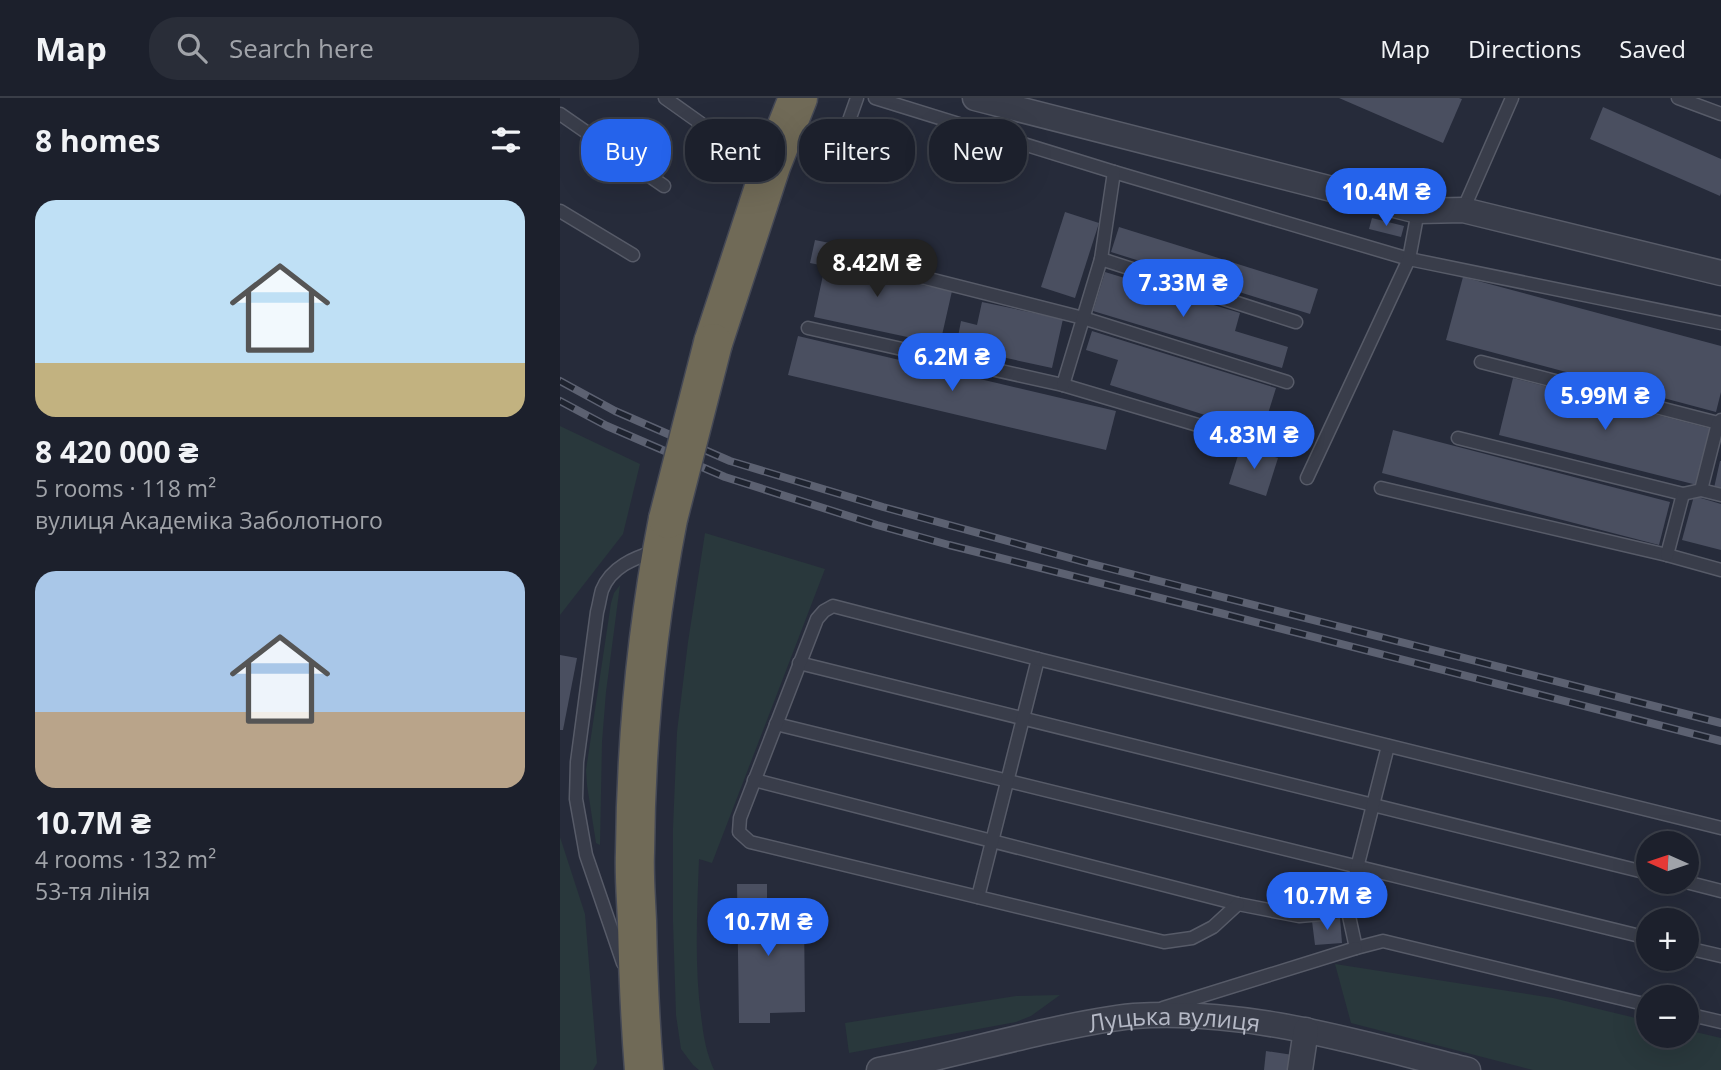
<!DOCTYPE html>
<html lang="en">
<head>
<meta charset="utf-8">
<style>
  :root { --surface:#1c202c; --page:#292d38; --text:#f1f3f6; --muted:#a0a3a9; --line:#3a3e48; --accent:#2563eb }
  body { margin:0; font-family:"Open Sans",sans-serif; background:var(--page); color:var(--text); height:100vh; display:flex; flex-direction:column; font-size:26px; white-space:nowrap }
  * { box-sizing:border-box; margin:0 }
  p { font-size:23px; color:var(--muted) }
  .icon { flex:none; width:38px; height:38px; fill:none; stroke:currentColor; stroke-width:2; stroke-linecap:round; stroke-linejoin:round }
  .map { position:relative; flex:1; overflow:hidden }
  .details { display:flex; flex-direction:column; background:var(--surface); width:560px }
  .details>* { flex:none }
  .banner { position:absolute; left:21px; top:21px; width:665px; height:63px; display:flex; gap:14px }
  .needle { width:46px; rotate:273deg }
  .fabs { position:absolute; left:1076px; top:733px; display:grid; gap:14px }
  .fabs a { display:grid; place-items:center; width:63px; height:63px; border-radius:50%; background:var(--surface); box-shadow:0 7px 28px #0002,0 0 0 2px var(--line); font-size:35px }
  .price { position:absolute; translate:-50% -60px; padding:0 16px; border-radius:24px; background:var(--accent); color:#fff; font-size:23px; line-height:46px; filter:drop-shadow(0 2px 4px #0008) }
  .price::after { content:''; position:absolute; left:50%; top:42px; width:21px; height:16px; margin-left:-10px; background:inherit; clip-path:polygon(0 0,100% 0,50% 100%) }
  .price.current { background:#222; color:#fff }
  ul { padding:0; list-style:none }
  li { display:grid; align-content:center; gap:14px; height:371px; padding:0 35px }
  li span { display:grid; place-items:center; height:217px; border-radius:21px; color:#555 }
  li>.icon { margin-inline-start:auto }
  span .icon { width:126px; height:126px; fill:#fffc; stroke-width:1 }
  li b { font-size:30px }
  h2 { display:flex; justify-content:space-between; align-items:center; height:84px; padding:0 35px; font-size:30px }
  .chip { padding:0 24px; border-radius:28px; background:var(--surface); box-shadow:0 7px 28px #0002,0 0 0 2px var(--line); font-size:24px; line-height:63px }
  .chip.current { background:var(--accent); color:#fff }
  header { display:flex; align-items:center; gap:42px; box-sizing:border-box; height:98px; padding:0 35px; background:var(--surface); border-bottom:2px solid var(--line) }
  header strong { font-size:33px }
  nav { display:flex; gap:38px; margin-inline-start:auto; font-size:24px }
  .search { width:490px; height:63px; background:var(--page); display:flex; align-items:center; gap:18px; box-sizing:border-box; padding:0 24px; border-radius:28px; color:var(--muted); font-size:26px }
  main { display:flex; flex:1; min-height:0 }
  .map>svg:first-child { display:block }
  .green { fill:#29383c }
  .building { fill:#4a4f60 }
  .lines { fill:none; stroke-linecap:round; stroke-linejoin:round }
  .lane-casing { stroke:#575b68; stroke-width:15 }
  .street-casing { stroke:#575b68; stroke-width:27 }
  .highway-casing { stroke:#444855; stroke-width:41 }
  .lane { stroke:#393d4a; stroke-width:12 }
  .street { stroke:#393d4a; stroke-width:24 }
  .highway { stroke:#706a57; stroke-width:38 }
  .rail-casing { stroke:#5c6171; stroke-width:8 }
  .rail { stroke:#1e232f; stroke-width:5; stroke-dasharray:16; stroke-linecap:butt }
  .highway-bridge-casing { stroke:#444855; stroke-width:41; stroke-linecap:butt }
  .highway-bridge { stroke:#706a57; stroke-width:38 }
  .labels { text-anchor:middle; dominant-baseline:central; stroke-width:5; stroke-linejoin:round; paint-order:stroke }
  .street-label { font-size:24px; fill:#b5b9c6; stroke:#1e232f }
</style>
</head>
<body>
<header>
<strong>Map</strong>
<div class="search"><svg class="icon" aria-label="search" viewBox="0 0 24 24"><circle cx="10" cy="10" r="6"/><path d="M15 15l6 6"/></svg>Search here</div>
<nav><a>Map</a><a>Directions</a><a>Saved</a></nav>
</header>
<main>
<section class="details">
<h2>8 homes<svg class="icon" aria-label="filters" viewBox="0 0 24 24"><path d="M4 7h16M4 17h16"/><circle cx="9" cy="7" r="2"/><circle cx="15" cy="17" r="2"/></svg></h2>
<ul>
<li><span style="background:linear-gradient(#bfe0f5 75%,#c2b280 0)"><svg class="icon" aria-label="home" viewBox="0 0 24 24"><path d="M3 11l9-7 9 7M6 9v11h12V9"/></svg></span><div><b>8 420 000 ₴</b><p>5 rooms · 118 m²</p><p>вулиця Академіка Заболотного</p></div></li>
<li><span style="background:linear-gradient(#a9c7e8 65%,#b9a48a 0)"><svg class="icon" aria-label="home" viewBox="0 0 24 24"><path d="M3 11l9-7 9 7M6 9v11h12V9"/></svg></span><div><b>10.7M ₴</b><p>4 rooms · 132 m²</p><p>53-тя лінія</p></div></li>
</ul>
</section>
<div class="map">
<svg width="1161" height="972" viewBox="0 0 1161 972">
  <rect width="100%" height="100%" fill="#262b3a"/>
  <g class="green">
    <polygon points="0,328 80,366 63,436 0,517"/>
    <path d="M145 435 265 471 152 765 139 761C137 816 134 871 142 925 144 942 147 956 154 972H139L133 967 121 951 116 917 113 824V730L117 634 128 544Z"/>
    <polygon points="60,487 46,594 42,644 40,747 36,745 27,687 26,672 51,505 54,495"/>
    <polygon points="0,739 25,816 37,965 33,972 0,972"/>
    <polygon points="775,866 993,900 1088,923 1088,938 1127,938 1127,932 1161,940 1161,972 973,972 791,925"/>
    <polygon points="500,897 471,918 456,924 289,955 285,925 456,898"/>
  </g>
  <g class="building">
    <polygon points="779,0 899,0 902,1 883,45"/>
    <polygon points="1043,9 1161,61 1161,95 1160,98 1030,41"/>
    <polygon points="505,114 539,125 515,200 481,189"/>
    <polygon points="812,120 844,128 841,139 809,131"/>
    <polygon points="559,129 758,191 750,216 551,154"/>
    <polygon points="255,142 294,150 289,172 392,193 380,246 254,219 265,168 250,165"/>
    <polygon points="545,174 680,215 675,233 728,249 722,270 533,213"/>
    <polygon points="903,179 1161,248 1161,294 1156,314 886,242"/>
    <polygon points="422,204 503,221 492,270 396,249 401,223 417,227"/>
    <polygon points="532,233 716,290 702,335 550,287 558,262 526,252"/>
    <polygon points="238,238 556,313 546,352 228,277"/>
    <polygon points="953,280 1152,331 1137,387 939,337"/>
    <polygon points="833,332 1110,404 1099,447 822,375"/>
    <polygon points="681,348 718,360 706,398 669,386"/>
    <polygon points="1160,363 1161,363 1161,392 1154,390"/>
    <polygon points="1134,398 1161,406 1161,452 1122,442"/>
    <polygon points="0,557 17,560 3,632 0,632"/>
    <polygon points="177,786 207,786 207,817 244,817 245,914 210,915 210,925 179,925"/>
    <polygon points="780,820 782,845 755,847 752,823"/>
    <polygon points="706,953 733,957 730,972 704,972"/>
  </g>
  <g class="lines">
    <defs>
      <g id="lane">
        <polyline points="105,0 143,27"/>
        <polyline points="315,0 554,74 849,161 1161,225"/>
        <polyline points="1118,0 1161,16"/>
        <polyline points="0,16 104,88"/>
        <polyline points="270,76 297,0"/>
        <polyline points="903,112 952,0"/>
        <polyline points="0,113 73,157"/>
        <polyline points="541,161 736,224"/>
        <polyline points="306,165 523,220 727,284"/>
        <polyline points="248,230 503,287 715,350"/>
        <polyline points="921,264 1158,325"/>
        <polyline points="503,287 541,161 554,74"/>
        <polyline points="898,340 1123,396"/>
        <polyline points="747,380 849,161 858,113"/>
        <polyline points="821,390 1107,457 1161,472"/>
        <polyline points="1141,392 1161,397"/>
        <polyline points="1107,457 1123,396 1141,392 1158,325 1161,322"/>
        <polyline points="239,565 1088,775"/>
        <polyline points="216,626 1088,840"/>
        <polyline points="828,648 787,809 796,850 823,843 1088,907"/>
        <polyline points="194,682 678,806 739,818 762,816 787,809"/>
        <polyline points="1126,784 1161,793"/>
        <polyline points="418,799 478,561"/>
        <polyline points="678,806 653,829 632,840 604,844 190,744 179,734 180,720 257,521 264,513 273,508 478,561 1161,730"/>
        <polyline points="1127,850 1161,858"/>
        <path d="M63 865 26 757 16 701 17 664 37 514C39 507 40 499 42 492 51 469 74 460 96 453"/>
        <polyline points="603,910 796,850"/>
        <polyline points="1127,916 1161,924"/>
      </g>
      <g id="street">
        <polyline points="415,0 858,113 903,112 1161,175"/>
        <path id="s1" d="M319 972C371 962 423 948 475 936 507 929 540 921 574 918 688 910 799 945 908 972"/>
        <polyline points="740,972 746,932"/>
      </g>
      <g id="highway">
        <polyline points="153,245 211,68 238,0"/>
        <path d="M84 972C80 922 78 873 77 823 76 800 74 777 75 754 76 645 87 528 108 421"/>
      </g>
    </defs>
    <use href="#lane" class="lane-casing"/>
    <use href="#street" class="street-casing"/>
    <use href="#highway" class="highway-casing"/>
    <use href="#lane" class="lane"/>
    <use href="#street" class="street"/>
    <use href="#highway" class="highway"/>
    <defs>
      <g id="rail">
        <polyline points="0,283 55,313 170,363 323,409 528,465 1161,625"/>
        <polyline points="0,303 47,328 165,379 317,427 389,447 664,516 1161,643"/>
      </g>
    </defs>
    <use href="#rail" class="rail-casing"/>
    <use href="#rail" class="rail"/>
    <defs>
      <polyline id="highway-bridge" points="108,421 153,245"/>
    </defs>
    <use href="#highway-bridge" class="highway-bridge-casing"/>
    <use href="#highway-bridge" class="highway-bridge"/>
  </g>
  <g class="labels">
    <g class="street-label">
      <text stroke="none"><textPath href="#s1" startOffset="301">Луцька вулиця</textPath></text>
    </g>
  </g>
</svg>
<div class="fabs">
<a><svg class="needle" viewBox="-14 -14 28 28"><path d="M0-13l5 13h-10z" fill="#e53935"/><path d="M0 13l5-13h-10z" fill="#a0a3a9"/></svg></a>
<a>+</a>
<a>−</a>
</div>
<b class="price" style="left:826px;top:130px">10.4M ₴</b>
<b class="price current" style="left:317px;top:201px">8.42M ₴</b>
<b class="price" style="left:623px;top:221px">7.33M ₴</b>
<b class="price" style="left:392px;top:295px">6.2M ₴</b>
<b class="price" style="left:1045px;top:334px">5.99M ₴</b>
<b class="price" style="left:694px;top:373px">4.83M ₴</b>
<b class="price" style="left:767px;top:834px">10.7M ₴</b>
<b class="price" style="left:208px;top:860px">10.7M ₴</b>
<div class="banner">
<a class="chip current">Buy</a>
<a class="chip">Rent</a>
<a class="chip">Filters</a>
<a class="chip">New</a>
</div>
</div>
</main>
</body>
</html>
